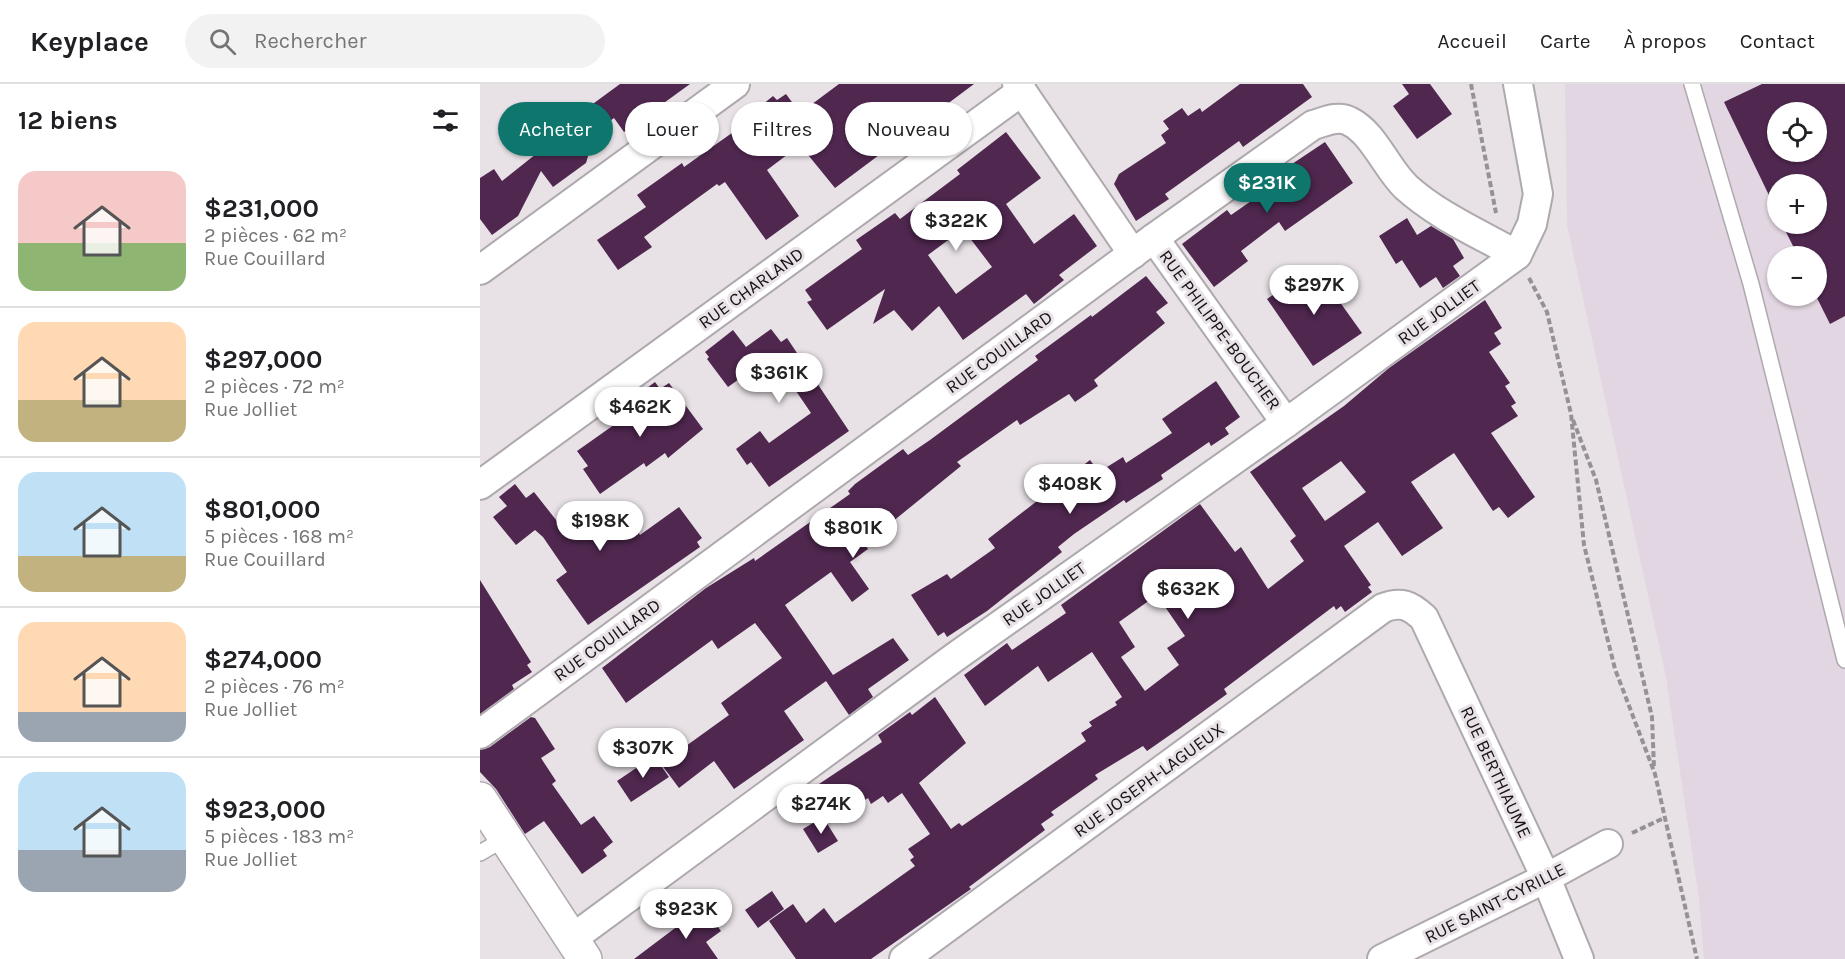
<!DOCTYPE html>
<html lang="fr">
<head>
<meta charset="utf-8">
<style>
  :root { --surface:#fff; --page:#f2f2f2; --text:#202124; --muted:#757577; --line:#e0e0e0; --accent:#0f766e }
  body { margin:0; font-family:Karla,sans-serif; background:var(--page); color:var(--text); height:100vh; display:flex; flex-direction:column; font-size:22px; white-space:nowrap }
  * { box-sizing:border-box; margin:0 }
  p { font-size:20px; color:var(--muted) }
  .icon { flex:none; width:33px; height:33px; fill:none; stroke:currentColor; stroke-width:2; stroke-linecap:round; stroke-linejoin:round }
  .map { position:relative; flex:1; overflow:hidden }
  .side { display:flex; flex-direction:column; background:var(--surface); width:480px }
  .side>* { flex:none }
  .hud { position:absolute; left:18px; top:18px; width:570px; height:54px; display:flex; gap:12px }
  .tools { position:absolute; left:1287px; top:18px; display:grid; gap:12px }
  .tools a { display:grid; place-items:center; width:60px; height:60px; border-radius:50%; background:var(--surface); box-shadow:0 2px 4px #0004; font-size:30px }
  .price { position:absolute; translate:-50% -51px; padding:0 14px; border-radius:21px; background:#fff; color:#222; font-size:20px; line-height:39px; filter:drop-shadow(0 2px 3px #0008) }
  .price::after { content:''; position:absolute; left:50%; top:36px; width:18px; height:14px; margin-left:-9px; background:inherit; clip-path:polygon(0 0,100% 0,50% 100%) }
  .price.active { background:var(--accent); color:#fff }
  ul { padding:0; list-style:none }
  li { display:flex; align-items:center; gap:18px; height:150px; padding:0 18px }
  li+li { border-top:2px solid var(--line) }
  li span { display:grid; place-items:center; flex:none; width:168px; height:120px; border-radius:18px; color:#555 }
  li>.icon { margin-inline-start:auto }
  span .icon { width:72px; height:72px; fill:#fffc; stroke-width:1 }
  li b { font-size:26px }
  h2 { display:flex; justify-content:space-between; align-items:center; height:72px; padding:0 18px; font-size:26px }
  .pill { padding:0 21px; border-radius:27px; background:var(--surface); box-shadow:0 2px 4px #0004; font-size:21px; line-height:54px }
  .pill.active { background:var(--accent); color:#fff }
  header { display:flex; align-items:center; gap:36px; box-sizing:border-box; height:84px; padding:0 30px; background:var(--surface); border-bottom:2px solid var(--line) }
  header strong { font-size:28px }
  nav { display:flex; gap:33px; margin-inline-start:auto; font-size:21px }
  .search { width:420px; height:54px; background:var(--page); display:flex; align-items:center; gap:15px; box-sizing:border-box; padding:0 21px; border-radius:33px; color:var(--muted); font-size:22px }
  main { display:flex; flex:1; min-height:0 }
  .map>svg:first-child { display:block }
  .built { fill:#e1d6e1; fill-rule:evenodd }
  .building { fill:#4f274f; fill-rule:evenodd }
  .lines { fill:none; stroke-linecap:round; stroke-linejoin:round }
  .service-casing { stroke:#aea9ae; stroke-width:18 }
  .minor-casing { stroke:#aea9ae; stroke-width:32 }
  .tertiary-casing { stroke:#aea9ae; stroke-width:36 }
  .path { stroke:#959195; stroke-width:4; stroke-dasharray:6 3; stroke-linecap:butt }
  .service { stroke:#fff; stroke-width:15 }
  .minor { stroke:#fff; stroke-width:28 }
  .tertiary { stroke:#fff; stroke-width:33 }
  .labels { text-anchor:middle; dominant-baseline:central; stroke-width:6; stroke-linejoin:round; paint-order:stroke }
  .street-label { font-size:18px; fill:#151315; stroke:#e8e2e7 }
</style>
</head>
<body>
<header>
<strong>Keyplace</strong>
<div class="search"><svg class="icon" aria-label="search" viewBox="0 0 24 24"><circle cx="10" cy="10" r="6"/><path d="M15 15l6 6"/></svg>Rechercher</div>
<nav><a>Accueil</a><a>Carte</a><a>À propos</a><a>Contact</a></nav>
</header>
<main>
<section class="side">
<h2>12 biens<svg class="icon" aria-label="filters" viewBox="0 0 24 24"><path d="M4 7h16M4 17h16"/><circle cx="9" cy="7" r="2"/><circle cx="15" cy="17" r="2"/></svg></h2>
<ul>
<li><span style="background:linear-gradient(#f6c9c9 60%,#8fb573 0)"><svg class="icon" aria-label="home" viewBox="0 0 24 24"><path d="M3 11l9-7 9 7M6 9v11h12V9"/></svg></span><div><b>$231,000</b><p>2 pièces · 62 m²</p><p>Rue Couillard</p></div></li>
<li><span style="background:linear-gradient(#ffd9b3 65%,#c2b280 0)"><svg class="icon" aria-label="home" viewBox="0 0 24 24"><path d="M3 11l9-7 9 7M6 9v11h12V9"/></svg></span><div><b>$297,000</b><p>2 pièces · 72 m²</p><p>Rue Jolliet</p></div></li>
<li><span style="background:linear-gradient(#bfe0f5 70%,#c2b280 0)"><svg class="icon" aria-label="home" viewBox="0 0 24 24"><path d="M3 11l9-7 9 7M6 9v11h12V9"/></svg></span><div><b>$801,000</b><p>5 pièces · 168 m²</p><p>Rue Couillard</p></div></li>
<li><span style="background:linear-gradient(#ffd9b3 75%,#9aa5b1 0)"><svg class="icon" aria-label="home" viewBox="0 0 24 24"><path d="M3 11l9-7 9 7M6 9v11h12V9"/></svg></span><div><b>$274,000</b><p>2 pièces · 76 m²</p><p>Rue Jolliet</p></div></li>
<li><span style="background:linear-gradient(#bfe0f5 65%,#9aa5b1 0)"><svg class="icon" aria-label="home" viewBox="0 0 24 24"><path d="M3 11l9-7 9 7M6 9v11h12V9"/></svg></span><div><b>$923,000</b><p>5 pièces · 183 m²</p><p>Rue Jolliet</p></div></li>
</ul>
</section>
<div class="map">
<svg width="1365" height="875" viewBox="0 0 1365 875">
  <rect width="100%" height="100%" fill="#e8e2e7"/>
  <path class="built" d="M1085 0H1365V875H1224L1219 815 1186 593 1087 141ZM1298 28H1336V68H1298ZM1298 100H1336V140H1298ZM1298 172H1336V212H1298Z"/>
  <g class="building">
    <polygon points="140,0 210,0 144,48 134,34 124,41 110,22"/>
    <polygon points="359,0 494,0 355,104 320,61 287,86 319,132 286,156 245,98 239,102 237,100 164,153 172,163 138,186 117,156 166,123 157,111 202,79 204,83 280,29 277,25 293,12 297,16 306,10 320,29"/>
    <polygon points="760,0 823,0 832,13 763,63 759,57 685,110 689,115 656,137 634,100 639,90 686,59 681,51 689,45 683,37 702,24 708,32 720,24 722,28"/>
    <polygon points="922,0 950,0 972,30 937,55 913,22 929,10"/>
    <path d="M1282 0H1365V232L1350 240 1336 212V172H1318L1302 140H1336V100H1298V130L1244 18ZM1298 28H1336V68H1298Z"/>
    <polygon points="92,45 109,69 106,79 73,103 61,87 38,132 12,151 0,135 0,94 14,85 22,97 56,70 52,65 76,48 78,52 80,50 80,54"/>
    <path d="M526 48 561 94 526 120 554 160 594 130 617 162 579 191 584 196 554 220 546 210 483 256 459 222 432 247 414 226 393 240 405 205 347 246 327 218 332 216 325 206 382 165 376 156 415 129 420 135 480 90 477 86ZM483 145 512 183 476 210 448 171Z"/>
    <polygon points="845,58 873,99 805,147 799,138 761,167 768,177 734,203 702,160 747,126 751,131 816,86 812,80"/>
    <polygon points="927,134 937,151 951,142 973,155 984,174 973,182 980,192 963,204 956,193 940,204 922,176 916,180 899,152"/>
    <polygon points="834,182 882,249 833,282 787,215"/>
    <polygon points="666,192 688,219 676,228 685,239 614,296 618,302 595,318 589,310 540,341 537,336 477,378 481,382 385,460 388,465 370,478 389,505 372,518 351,488 305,521 353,591 413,554 429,576 388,605 393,613 369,631 346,597 304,627 324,656 254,705 234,677 199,704 181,680 249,631 241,619 302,574 275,539 238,565 232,556 146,619 122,584 226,504 274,474 275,477 370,410 368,407 375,400 423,365 428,371 450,356 558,276 555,272 611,231 612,233"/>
    <path d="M1005 216 1022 244 1014 249 1021 260 1009 268 1030 299 1025 302 1036 319 1031 322 1038 332 1011 349 1055 413 1028 434 1019 423 1013 427 974 369 931 398 963 444 922 472 898 438 864 462 891 501 888 503 892 508 865 528 861 522 856 526 854 522 744 605 747 610 700 644 667 667 663 662 615 691 618 695 571 728 574 731 561 740 565 746 489 803 491 805 391 875H316L289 837 313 820 326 839 344 824 355 839 435 782 430 776 434 773 428 765 450 750 422 709 408 719 403 712 391 720 388 714 361 732 339 700 402 658 398 651 430 628 432 631 455 613 486 659 439 699 471 745 479 739 482 742 606 657 601 649 612 642 609 638 637 621 635 618 642 613 612 568 568 598 558 582 505 622 484 591 527 559 532 566 586 529 581 521 720 420 755 468 761 463 788 505 824 477 810 457 816 452 770 388 864 322 909 284ZM861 377 886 408 845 437 822 404ZM677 511 705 552 687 564 699 581 665 607 641 573 655 563 639 538Z"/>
    <polygon points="291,245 301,258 307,254 369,347 289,403 271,378 267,381 256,365 280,347 289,359 331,329 299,282 284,294 276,283 248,303 227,275 229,273 225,268 253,246 266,263"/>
    <polygon points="736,297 760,333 745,344 749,350 731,362 729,358 681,391 683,395 646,419 644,416 594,450 578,463 582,468 507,527 467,553 464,548 458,552 431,511 467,490 471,495 515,464 508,455 610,376 619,388 643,373 646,379 692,349 682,335"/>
    <polygon points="175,298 180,305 189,299 223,345 188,374 185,369 166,383 164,379 120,410 103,385 108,382 97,367 165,319 159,310"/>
    <polygon points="35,400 46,414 54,408 84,446 99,436 118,463 152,439 160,451 199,423 222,454 217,458 220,463 108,541 76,496 87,488 63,453 55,446 36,461 13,433 27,422 19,413"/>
    <polygon points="0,496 51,578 47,581 52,588 32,601 34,605 0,630"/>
    <polygon points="51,633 55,634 75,665 61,674 76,697 72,700 101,741 114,732 133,758 123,766 127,772 102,790 64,737 45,750 16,705 0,688 0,666 10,663"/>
    <polygon points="174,672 189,693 151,718 137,697"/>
    <polygon points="343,733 358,757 338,769 323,745"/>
    <polygon points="292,807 304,825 278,844 265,826"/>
    <polygon points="223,823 241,847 226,858 238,875 154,875"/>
  </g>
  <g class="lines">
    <defs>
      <g id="service">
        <polyline points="1212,0 1271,200 1365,576"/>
        <polyline points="0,769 24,755"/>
      </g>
      <g id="minor">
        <polyline points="537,0 653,170"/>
        <polyline points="674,154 806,339"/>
        <polyline points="0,186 255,0"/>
        <polyline points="0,401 542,7"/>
        <path d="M0 650 674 154 833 41C844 38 858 31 869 37 894 49 906 84 926 103 958 132 1000 150 1037 171"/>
        <polyline points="93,854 475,573 806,339 1037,171 1052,140 1058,110 1038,0"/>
        <path d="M424 875 903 524C921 517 930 521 944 534L1066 794 1099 875"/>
        <polyline points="902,875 1066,794 1128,760"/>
      </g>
      <polyline id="tertiary" points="0,715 105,875"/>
    </defs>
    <use href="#service" class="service-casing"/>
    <use href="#minor" class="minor-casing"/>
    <use href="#tertiary" class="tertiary-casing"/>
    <g class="path">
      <polyline points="991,0 1016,129"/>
      <polyline points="1049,194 1067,228 1091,330 1104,461 1135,585 1175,690 1217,875"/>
      <polyline points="1093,336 1116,396 1172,633 1174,684"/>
      <polyline points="1152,749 1184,734"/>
    </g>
    <use href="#service" class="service"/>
    <use href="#minor" class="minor"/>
    <use href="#tertiary" class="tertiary"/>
  </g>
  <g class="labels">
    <g class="street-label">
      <text transform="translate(271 204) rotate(-36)">RUE CHARLAND</text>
      <text transform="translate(959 228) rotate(-36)">RUE JOLLIET</text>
      <text transform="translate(740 246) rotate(54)">RUE PHILIPPE-BOUCHER</text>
      <text transform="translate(519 268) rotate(-36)">RUE COUILLARD</text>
      <text transform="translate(564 510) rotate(-35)">RUE JOLLIET</text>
      <text transform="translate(127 556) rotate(-36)">RUE COUILLARD</text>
      <text transform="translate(1016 688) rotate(65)">RUE BERTHIAUME</text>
      <text transform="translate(669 696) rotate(-36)">RUE JOSEPH-LAGUEUX</text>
      <text transform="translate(1015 819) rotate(-27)">RUE SAINT-CYRILLE</text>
    </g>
  </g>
</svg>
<div class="tools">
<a><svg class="icon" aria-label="locate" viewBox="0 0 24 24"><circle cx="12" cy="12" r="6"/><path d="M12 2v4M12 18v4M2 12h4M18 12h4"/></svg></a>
<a>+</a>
<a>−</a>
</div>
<b class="price active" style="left:787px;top:130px">$231K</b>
<b class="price" style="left:476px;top:168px">$322K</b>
<b class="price" style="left:834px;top:232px">$297K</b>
<b class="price" style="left:299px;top:320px">$361K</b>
<b class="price" style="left:160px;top:354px">$462K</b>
<b class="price" style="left:590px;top:431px">$408K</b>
<b class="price" style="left:120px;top:468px">$198K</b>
<b class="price" style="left:373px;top:475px">$801K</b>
<b class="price" style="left:708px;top:536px">$632K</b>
<b class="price" style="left:163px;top:695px">$307K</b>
<b class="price" style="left:341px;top:751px">$274K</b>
<b class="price" style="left:206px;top:856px">$923K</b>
<div class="hud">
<a class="pill active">Acheter</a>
<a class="pill">Louer</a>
<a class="pill">Filtres</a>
<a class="pill">Nouveau</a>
</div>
</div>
</main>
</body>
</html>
